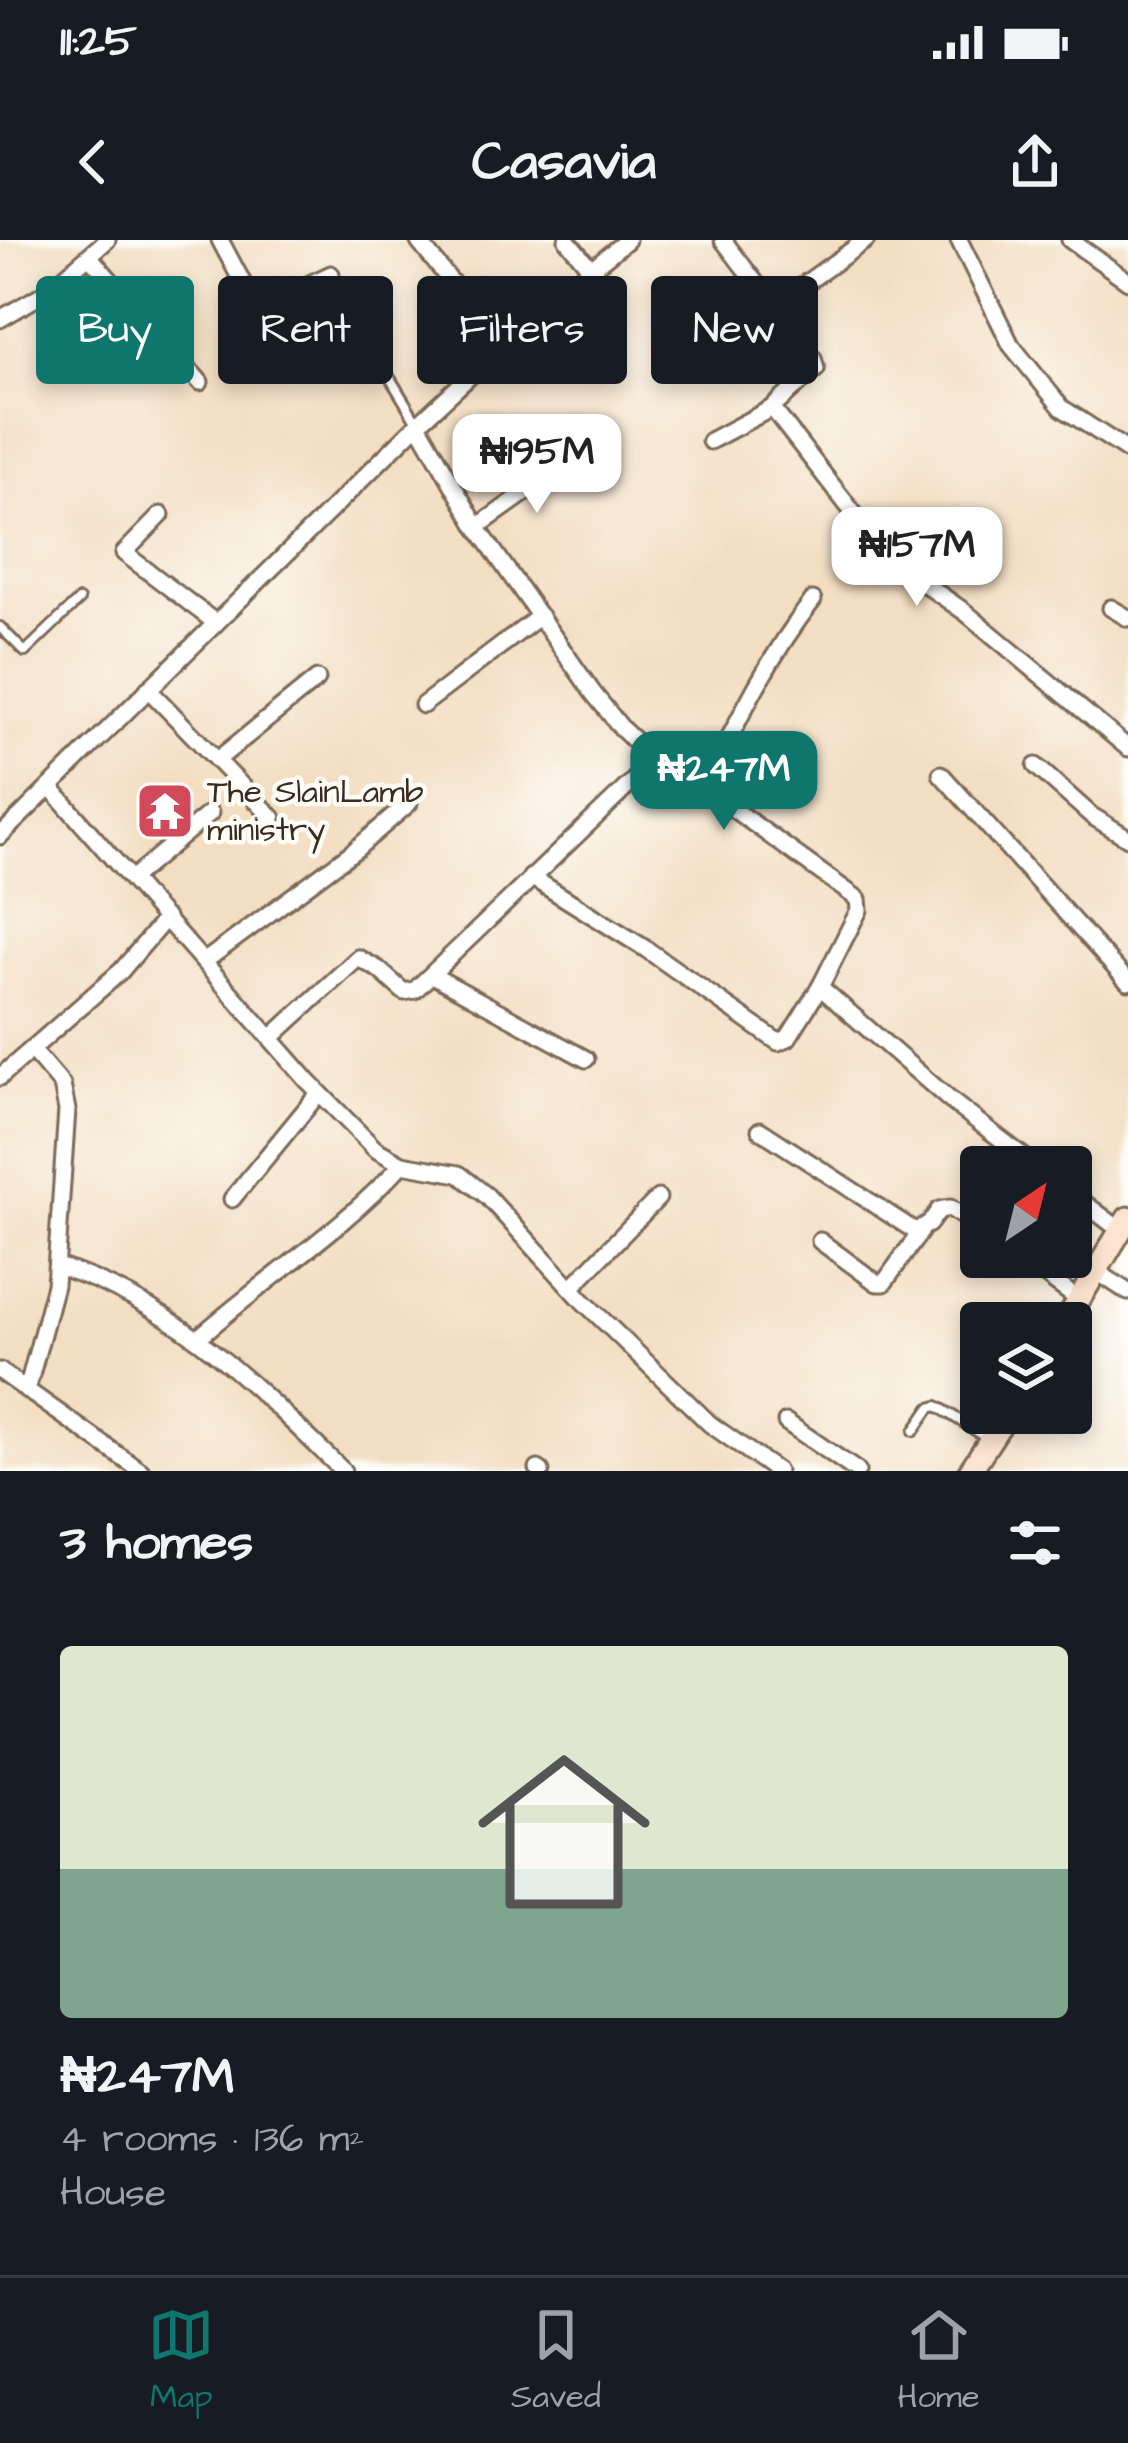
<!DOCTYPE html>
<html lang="en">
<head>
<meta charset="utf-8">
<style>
  :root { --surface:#171b24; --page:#20242c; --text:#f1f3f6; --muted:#9ea1a6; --line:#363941; --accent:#0f766e }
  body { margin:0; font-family:"Architects Daughter",sans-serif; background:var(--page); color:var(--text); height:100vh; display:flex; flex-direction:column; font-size:45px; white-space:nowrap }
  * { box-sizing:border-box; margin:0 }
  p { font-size:39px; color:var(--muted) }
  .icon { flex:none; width:66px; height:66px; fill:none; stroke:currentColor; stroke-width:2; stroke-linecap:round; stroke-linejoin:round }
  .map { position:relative; height:1231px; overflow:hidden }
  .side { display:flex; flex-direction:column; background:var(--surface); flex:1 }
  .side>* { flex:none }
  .guide { position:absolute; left:36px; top:36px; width:1056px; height:108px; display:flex; gap:24px }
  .needle { width:78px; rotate:35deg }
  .fabs { position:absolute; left:960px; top:906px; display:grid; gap:24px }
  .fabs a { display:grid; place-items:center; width:132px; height:132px; border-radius:12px; background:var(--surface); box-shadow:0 6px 18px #0003; font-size:60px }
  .price { position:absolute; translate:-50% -102px; padding:0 27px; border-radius:24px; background:#fff; color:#222; font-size:39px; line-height:78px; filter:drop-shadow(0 3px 6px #0008) }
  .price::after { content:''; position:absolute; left:50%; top:72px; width:36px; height:27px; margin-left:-18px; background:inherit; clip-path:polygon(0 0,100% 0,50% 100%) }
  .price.active { background:var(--accent); color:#fff }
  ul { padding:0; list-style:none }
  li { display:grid; align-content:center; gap:24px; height:636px; padding:0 60px }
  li+li { border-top:3px solid var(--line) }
  li span { display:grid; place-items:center; height:372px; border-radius:12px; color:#555 }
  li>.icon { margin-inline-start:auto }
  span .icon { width:216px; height:216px; fill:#fffc; stroke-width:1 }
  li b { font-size:51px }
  h2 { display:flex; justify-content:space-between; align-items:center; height:144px; padding:0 60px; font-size:51px }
  .chip { padding:0 42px; border-radius:12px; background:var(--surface); box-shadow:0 6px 18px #0003; font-size:42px; line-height:108px }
  .chip.active { background:var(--accent); color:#fff }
  .status { display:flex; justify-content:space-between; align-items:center; height:84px; padding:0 60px; background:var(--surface); direction:ltr }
  .status svg { height:33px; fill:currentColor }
  header { display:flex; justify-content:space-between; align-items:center; height:156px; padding:0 60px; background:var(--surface); font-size:54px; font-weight:800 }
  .tabs { display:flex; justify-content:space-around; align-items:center; height:168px; border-top:3px solid var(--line); background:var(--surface); font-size:33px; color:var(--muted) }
  .tabs a { display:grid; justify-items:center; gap:6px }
  .tabs .active { color:var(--accent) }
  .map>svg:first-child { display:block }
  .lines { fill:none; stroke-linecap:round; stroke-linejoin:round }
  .lane-casing { stroke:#7b6957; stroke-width:14 }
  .street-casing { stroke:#7b6957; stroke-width:21 }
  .secondary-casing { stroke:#7b6957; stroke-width:27 }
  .lane { stroke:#fff; stroke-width:8 }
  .street { stroke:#fff; stroke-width:15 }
  .secondary { stroke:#fde4d1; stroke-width:21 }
  .labels { text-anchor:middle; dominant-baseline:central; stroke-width:9; stroke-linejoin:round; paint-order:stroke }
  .poi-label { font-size:33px; fill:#3b2a1e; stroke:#fdfcf7; text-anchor:start }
</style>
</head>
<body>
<div class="status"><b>11:25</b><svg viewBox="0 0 49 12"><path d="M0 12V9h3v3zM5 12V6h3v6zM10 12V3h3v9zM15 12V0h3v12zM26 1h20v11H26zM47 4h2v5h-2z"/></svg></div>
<header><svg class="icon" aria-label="back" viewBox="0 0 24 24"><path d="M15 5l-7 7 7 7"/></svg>Casavia<svg class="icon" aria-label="share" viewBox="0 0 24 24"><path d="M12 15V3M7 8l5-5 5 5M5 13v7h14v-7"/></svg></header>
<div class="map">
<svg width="1128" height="1231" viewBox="0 0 1128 1231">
  <rect width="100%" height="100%" fill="#fdfcf7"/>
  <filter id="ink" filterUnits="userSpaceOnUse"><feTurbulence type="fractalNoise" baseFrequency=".00833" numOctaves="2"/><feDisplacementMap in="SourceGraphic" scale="24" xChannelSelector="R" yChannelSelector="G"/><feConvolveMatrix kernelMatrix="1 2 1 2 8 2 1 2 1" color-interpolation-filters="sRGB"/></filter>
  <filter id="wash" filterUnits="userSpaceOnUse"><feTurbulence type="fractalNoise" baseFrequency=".004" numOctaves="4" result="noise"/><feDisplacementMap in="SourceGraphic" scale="48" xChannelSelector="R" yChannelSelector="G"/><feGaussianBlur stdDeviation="2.7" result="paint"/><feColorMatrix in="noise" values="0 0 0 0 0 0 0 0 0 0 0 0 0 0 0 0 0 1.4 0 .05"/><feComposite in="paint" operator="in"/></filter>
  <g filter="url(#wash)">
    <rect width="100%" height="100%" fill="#f3dec2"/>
  </g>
  <g filter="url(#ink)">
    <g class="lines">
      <defs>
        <g id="lane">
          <polyline points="370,105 418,184"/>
          <polyline points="0,387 25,412 79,360"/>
          <polyline points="973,1140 981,1145"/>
          <polyline points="914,1191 930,1168 937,1166 989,1199"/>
        </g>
        <g id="street">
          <polyline points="220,0 255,66 267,64 331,34"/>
          <polyline points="567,0 591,29"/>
          <polyline points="959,0 1011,105 1062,168 1128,211"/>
          <polyline points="1070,0 1128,41"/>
          <polyline points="419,2 502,105"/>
          <polyline points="89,16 200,142"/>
          <polyline points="774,66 866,0"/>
          <polyline points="0,79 48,51 107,0"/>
          <polyline points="772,168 890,320 965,372 1128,508"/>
          <polyline points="418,184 477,287 593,453 623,490 655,520 711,553 858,659 859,670 820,747 951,861 1037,927"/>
          <polyline points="710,201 772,168 816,129 813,118 723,0"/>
          <polyline points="161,275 124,313 216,383"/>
          <polyline points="477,287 567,223"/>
          <polyline points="1111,368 1128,378"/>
          <polyline points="148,449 273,578"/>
          <polyline points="423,465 540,376"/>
          <polyline points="217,520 317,439"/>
          <polyline points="1036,526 1092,576 1128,598"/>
          <polyline points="941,534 1128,742"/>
          <polyline points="50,547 308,841 375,909 402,924 459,934 487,956 583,1061 710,1184 777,1231"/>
          <path d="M704 549C737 482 767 419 813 360"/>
          <polyline points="0,596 418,184 542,69 627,0"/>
          <polyline points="531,637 646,709 778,802 788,798 820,747"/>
          <polyline points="131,639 210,573"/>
          <polyline points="205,721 355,610 409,563"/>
          <polyline points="432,735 586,819"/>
          <polyline points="272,797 358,718 378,729 404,752 415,750 655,520"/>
          <polyline points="0,837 121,731 166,678"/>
          <polyline points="760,890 915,991 929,984 939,970 950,968 981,989"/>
          <polyline points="1071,953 1120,990"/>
          <polyline points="232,959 319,853"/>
          <polyline points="820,1001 877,1043 884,1043 921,991"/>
          <polyline points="1021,1017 1079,1060"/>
          <path d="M57 1026C175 1062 256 1147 343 1231"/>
          <polyline points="1096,1031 1128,1052"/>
          <polyline points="571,1048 658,958"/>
          <path d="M197 1099C265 1039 341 991 402 924"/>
          <polyline points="0,1131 141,1231"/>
          <polyline points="27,1150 55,1045 67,870 62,845 32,810"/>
          <polyline points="786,1182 857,1231"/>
          <polyline points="538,1229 541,1231"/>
        </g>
        <g id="secondary">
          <polyline points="1065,1083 1128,978"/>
          <polyline points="970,1231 1008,1173"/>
        </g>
      </defs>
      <use href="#lane" class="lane-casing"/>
      <use href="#street" class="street-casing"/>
      <use href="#secondary" class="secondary-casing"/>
      <use href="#lane" class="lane"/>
      <use href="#street" class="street"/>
      <use href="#secondary" class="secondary"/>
    </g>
  </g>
  <defs>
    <symbol id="temple-square" viewBox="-11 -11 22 22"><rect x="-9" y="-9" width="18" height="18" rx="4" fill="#d1495b" stroke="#fdfcf7"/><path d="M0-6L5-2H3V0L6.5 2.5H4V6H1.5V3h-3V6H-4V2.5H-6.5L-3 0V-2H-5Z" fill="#fff"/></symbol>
  </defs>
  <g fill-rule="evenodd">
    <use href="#temple-square" x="132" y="538" width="66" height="66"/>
  </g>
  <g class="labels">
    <g class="poi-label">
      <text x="207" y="552">The SlainLamb<tspan x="207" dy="38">ministry</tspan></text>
    </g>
  </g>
</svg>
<div class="fabs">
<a><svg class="needle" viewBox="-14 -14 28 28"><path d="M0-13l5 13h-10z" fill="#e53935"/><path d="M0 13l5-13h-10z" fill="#9ea1a6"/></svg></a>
<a><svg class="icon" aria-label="layers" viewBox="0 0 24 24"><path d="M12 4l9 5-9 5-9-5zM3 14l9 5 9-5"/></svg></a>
</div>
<b class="price" style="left:537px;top:276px">₦195M</b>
<b class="price" style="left:917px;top:369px">₦157M</b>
<b class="price active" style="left:724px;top:593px">₦247M</b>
<div class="guide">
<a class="chip active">Buy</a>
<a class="chip">Rent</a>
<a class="chip">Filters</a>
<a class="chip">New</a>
</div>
</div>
<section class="side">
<h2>3 homes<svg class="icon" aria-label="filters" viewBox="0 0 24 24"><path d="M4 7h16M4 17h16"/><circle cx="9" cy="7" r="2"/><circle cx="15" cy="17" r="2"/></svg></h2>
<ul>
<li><span style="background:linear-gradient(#dfe7d0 60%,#7fa58c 0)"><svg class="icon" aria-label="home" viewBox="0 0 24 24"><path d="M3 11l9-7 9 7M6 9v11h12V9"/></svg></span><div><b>₦247M</b><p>4 rooms · 136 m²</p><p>House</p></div></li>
</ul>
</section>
<nav class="tabs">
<a class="active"><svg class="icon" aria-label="map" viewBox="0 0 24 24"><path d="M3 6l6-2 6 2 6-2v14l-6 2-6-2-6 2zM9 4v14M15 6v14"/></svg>Map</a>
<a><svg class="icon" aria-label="saved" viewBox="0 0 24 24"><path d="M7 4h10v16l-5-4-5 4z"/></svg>Saved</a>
<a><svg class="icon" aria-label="home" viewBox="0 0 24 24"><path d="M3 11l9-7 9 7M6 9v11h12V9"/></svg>Home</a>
</nav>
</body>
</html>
